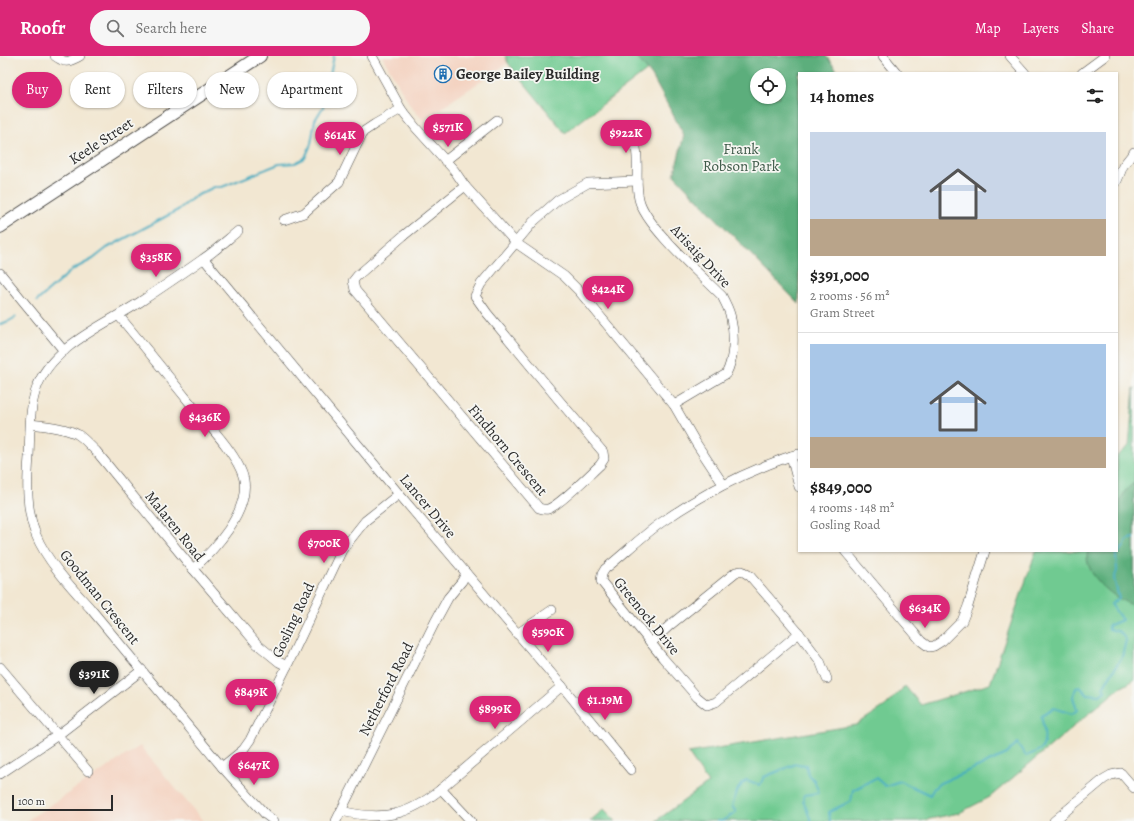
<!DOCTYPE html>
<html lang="en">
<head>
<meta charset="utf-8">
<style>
  :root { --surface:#fff; --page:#f6f6f6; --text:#222; --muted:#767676; --line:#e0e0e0; --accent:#db2777 }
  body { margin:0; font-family:Alegreya,serif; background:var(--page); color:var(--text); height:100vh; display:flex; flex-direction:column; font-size:15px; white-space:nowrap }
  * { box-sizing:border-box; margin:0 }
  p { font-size:13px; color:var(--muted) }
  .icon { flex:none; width:22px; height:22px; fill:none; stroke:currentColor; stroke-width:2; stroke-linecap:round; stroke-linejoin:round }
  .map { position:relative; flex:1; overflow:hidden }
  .side { position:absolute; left:798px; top:16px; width:320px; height:480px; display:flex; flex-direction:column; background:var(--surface); border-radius:0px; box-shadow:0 1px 3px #0004 }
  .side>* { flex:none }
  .top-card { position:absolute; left:12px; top:16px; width:380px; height:36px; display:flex; gap:8px }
  .controls { position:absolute; left:750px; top:12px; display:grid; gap:8px }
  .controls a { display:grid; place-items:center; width:36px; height:36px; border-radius:50%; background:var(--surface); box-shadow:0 1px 3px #0004; font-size:20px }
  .scale { position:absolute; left:12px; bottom:10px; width:101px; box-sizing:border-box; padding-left:4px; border:2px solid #2b2b2b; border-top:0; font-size:11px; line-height:14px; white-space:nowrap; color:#2b2b2b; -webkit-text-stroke:3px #f6f6f2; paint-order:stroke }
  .price { position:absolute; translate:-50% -34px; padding:0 9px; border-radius:14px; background:var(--accent); color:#fff; font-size:13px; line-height:26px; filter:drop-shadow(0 1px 2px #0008) }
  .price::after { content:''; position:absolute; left:50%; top:24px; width:12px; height:9px; margin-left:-6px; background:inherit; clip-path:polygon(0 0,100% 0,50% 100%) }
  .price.active { background:#222; color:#fff }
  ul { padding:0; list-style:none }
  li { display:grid; align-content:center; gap:8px; height:212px; padding:0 12px }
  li+li { border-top:1px solid var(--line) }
  li span { display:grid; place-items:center; height:124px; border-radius:0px; color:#555 }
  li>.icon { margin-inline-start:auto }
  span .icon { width:72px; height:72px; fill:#fffc; stroke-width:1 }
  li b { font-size:17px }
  h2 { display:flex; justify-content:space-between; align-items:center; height:48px; padding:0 12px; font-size:17px }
  .chip { padding:0 14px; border-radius:18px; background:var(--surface); box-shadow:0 1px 3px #0004; font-size:14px; line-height:36px }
  .chip.active { background:var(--accent); color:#fff }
  header { display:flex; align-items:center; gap:24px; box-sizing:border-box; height:56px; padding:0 20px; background:var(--accent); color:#fff }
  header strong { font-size:19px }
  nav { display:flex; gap:22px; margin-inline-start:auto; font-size:14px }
  .search { width:280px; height:36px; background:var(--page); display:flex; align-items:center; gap:10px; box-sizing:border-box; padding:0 14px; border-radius:22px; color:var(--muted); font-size:15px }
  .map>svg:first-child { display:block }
  .built { fill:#f4d3c1 }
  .green { fill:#6fca91; stroke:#4d7a5e; fill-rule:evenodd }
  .forest { fill:#5bae7b; stroke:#436c53; fill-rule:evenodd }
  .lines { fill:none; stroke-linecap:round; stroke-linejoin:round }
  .stream { stroke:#42acc1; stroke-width:2 }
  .minor-casing { stroke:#494744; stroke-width:10 }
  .major-casing { stroke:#494744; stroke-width:14 }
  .minor { stroke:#fff; stroke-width:9 }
  .major { stroke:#fff; stroke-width:12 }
  .labels { text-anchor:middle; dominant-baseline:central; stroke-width:3.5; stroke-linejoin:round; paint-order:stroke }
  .poi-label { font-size:15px; font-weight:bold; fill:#2b2b2b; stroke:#f6f6f2; text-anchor:start }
  .street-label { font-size:15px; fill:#2b2b2b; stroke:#f6f6f2 }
  .park-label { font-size:15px; fill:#3f5b4a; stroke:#f6f6f2 }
</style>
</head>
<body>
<header>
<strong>Roofr</strong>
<div class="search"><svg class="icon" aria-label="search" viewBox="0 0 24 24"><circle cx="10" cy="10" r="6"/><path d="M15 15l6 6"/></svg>Search here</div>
<nav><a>Map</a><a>Layers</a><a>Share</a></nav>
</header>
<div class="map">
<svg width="1134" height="765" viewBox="0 0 1134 765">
  <rect width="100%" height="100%" fill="#f6f6f2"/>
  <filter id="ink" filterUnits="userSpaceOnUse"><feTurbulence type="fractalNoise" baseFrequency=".025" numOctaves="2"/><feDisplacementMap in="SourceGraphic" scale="8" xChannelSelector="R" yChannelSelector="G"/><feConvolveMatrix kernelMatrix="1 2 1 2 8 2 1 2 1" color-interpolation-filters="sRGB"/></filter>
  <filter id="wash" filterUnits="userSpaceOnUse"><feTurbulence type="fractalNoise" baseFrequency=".012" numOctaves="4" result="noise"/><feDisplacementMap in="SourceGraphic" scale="16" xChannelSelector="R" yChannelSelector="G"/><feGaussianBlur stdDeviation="0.9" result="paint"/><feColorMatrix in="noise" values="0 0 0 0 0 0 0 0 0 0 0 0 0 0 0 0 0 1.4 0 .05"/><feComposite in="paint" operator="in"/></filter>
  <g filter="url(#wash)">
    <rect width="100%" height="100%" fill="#f2e7d2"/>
    <g class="built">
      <polygon points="382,0 505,0 508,7 423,64 410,49"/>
      <polygon points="140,690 203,765 26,765"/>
    </g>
    <g class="green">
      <path d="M505 0H826L839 17H799V227L691 137 677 114 688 70 653 10 565 77 508 7ZM757 19H779V41H757Z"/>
      <polygon points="1134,332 1134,624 1117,634 990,741 959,757 920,765 656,765 708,727 688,697 856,669 885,650 905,630 921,649 990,628 1036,495 1117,495 1117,400 1129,390"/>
      <polygon points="604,753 616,765 590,765"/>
    </g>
    <g class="forest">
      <path d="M636 0H826L839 17H799V248L674 119 684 79 652 20ZM757 19H779V41H757Z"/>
      <path d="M1134 427V549C1115 545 1081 516 1088 495H1117C1117 472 1112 441 1134 427Z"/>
    </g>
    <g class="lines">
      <g class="stream">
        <polyline points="37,245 72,214 93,203 107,192 178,154 194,141 214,131 222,131 279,108 295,107 305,102 311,88 315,64 323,51 334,0"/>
        <polyline points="0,268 9,265 16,261"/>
        <polyline points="717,765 722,765 736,756 732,750 738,733 746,724 760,729 764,721 796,708 806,709 808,719 814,724 819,737 804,739 803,744 811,765"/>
        <path d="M830 765 829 756 851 745 853 734 876 722 885 730 900 725 930 739 934 732 940 727 1007 698 1017 687 1026 700C1031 698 1037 696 1041 693 1048 686 1043 667 1041 659L1054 652 1072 658 1077 654 1073 641 1076 632 1080 631 1087 638 1100 639 1105 635 1103 631 1122 601 1126 584 1120 576 1109 573 1108 570 1122 564 1111 548 1119 542 1114 523 1117 515 1116 499 1123 492 1127 484 1134 482"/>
      </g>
    </g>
  </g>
  <g filter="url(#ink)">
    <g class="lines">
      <defs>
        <g id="minor">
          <path d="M55 0C66 8 68 6 80 0"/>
          <polyline points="372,0 401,53 416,72 454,114 465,130 516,187 564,220 579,235 674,349 696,387 723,428"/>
          <polyline points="883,0 897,17"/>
          <polyline points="1010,0 1025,17"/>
          <polyline points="1082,17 1105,0"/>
          <path d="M629 68C632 76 636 84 636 92 639 109 635 126 639 143 645 170 701 219 722 240 725 247 730 254 731 263 735 280 734 303 726 318L674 349"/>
          <polyline points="445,105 497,64"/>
          <polyline points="1117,125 1123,110 1134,96"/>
          <path d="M465 130 403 180 357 220 353 225 355 234 539 452C542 453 545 454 548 453 560 449 589 419 600 409L604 403 603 396 558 343 487 257 475 240 481 228 533 166 558 144 588 127 637 125"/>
          <polyline points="284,164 304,157 339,126 363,76 375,68 401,53"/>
          <path d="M238 175C227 184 215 195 203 203 182 218 161 232 140 246 105 269 52 290 37 331 29 351 30 379 29 401 27 426 26 454 36 479 46 504 71 531 90 552L222 711 266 759 274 765"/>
          <polyline points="204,203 399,438 562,630 631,714"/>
          <polyline points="0,217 64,295"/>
          <path d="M119 260C144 290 169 321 194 352 209 369 240 402 244 424 249 457 214 494 193 513"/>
          <path d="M31 368C46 370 63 371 77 378 84 382 90 390 96 395L193 513 257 588 279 606 287 610"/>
          <polyline points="791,400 799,431"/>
          <polyline points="845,495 921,585 929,591 934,590 942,585 962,565 968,550 985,495"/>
          <path d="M799 577 716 646 707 649 697 641 663 602 601 525 602 518 605 513C624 498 642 480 662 466 695 443 730 424 767 409 778 405 788 400 799 398"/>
          <polyline points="517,578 552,554"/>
          <polyline points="651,587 669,570 736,516 742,515 750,520 799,577 820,605 827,623"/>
          <polyline points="0,611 88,715"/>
          <polyline points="222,711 243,694 250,684 287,610 342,494 365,465 399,438"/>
          <polyline points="0,718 58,679 142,614"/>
          <polyline points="441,733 471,765"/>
          <path d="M341 755C383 765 408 760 441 733L562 630"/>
          <polyline points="336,765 435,566 448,542 462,525 466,517"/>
          <polyline points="1054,765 1104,723 1111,719 1121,717 1134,732"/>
        </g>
        <polyline id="major" points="0,171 260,0"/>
      </defs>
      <use href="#minor" class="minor-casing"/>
      <use href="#major" class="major-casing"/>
      <use href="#minor" class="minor"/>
      <use href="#major" class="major"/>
    </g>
  </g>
  <defs>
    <symbol id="building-ring" viewBox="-11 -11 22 22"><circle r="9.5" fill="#f6f6f2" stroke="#1f6fb2" stroke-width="1.5"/><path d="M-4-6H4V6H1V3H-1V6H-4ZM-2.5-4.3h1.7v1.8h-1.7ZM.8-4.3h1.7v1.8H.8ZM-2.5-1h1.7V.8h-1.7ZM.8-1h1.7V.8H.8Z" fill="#1f6fb2"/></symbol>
  </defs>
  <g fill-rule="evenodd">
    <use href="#building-ring" x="433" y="8" width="20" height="20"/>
  </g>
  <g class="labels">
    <g class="poi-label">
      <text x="456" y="18">George Bailey Building</text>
    </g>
    <g class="street-label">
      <text transform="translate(101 85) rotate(-33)">Keele Street</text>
      <text transform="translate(701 200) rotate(47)">Arisaig Drive</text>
      <text transform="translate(508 394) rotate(50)">Findhorn Crescent</text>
      <text transform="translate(428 450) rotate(50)">Lancer Drive</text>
      <text transform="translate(175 470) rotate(51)">Malaren Road</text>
      <text transform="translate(100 541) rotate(51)">Goodman Crescent</text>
      <text transform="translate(647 560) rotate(51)">Greenock Drive</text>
      <text transform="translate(293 564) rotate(-65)">Gosling Road</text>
      <text transform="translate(386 633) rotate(-63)">Netherford Road</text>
    </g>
    <g class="park-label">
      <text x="741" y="93">Frank<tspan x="741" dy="17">Robson Park</tspan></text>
    </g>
  </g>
</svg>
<div class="controls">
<a><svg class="icon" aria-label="locate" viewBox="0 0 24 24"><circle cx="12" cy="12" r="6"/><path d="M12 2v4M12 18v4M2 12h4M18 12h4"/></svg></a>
</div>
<div class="scale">100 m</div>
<b class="price" style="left:448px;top:92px">$571K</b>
<b class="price" style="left:626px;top:98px">$922K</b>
<b class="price" style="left:340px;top:100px">$614K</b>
<b class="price" style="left:156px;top:222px">$358K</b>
<b class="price" style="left:608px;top:254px">$424K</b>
<b class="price" style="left:205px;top:382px">$436K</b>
<b class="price" style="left:324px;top:508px">$700K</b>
<b class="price" style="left:925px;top:573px">$634K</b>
<b class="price" style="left:548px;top:597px">$590K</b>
<b class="price active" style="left:94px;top:639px">$391K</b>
<b class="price" style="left:251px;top:657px">$849K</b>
<b class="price" style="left:605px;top:665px">$1.19M</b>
<b class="price" style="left:495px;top:674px">$899K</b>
<b class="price" style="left:254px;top:730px">$647K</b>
<div class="top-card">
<a class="chip active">Buy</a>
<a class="chip">Rent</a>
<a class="chip">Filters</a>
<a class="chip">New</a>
<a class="chip">Apartment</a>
</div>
<section class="side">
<h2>14 homes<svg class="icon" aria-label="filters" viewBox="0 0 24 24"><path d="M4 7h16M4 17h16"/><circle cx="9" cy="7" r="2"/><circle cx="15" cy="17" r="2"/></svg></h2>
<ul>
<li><span style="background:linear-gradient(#c9d6e8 70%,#b9a48a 0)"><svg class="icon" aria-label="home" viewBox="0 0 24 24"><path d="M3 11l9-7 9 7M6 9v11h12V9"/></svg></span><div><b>$391,000</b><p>2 rooms · 56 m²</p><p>Gram Street</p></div></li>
<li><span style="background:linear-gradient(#a9c7e8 75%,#b9a48a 0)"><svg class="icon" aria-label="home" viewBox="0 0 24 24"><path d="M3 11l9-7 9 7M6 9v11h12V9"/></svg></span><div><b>$849,000</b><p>4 rooms · 148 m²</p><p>Gosling Road</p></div></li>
</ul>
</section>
</div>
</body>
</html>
